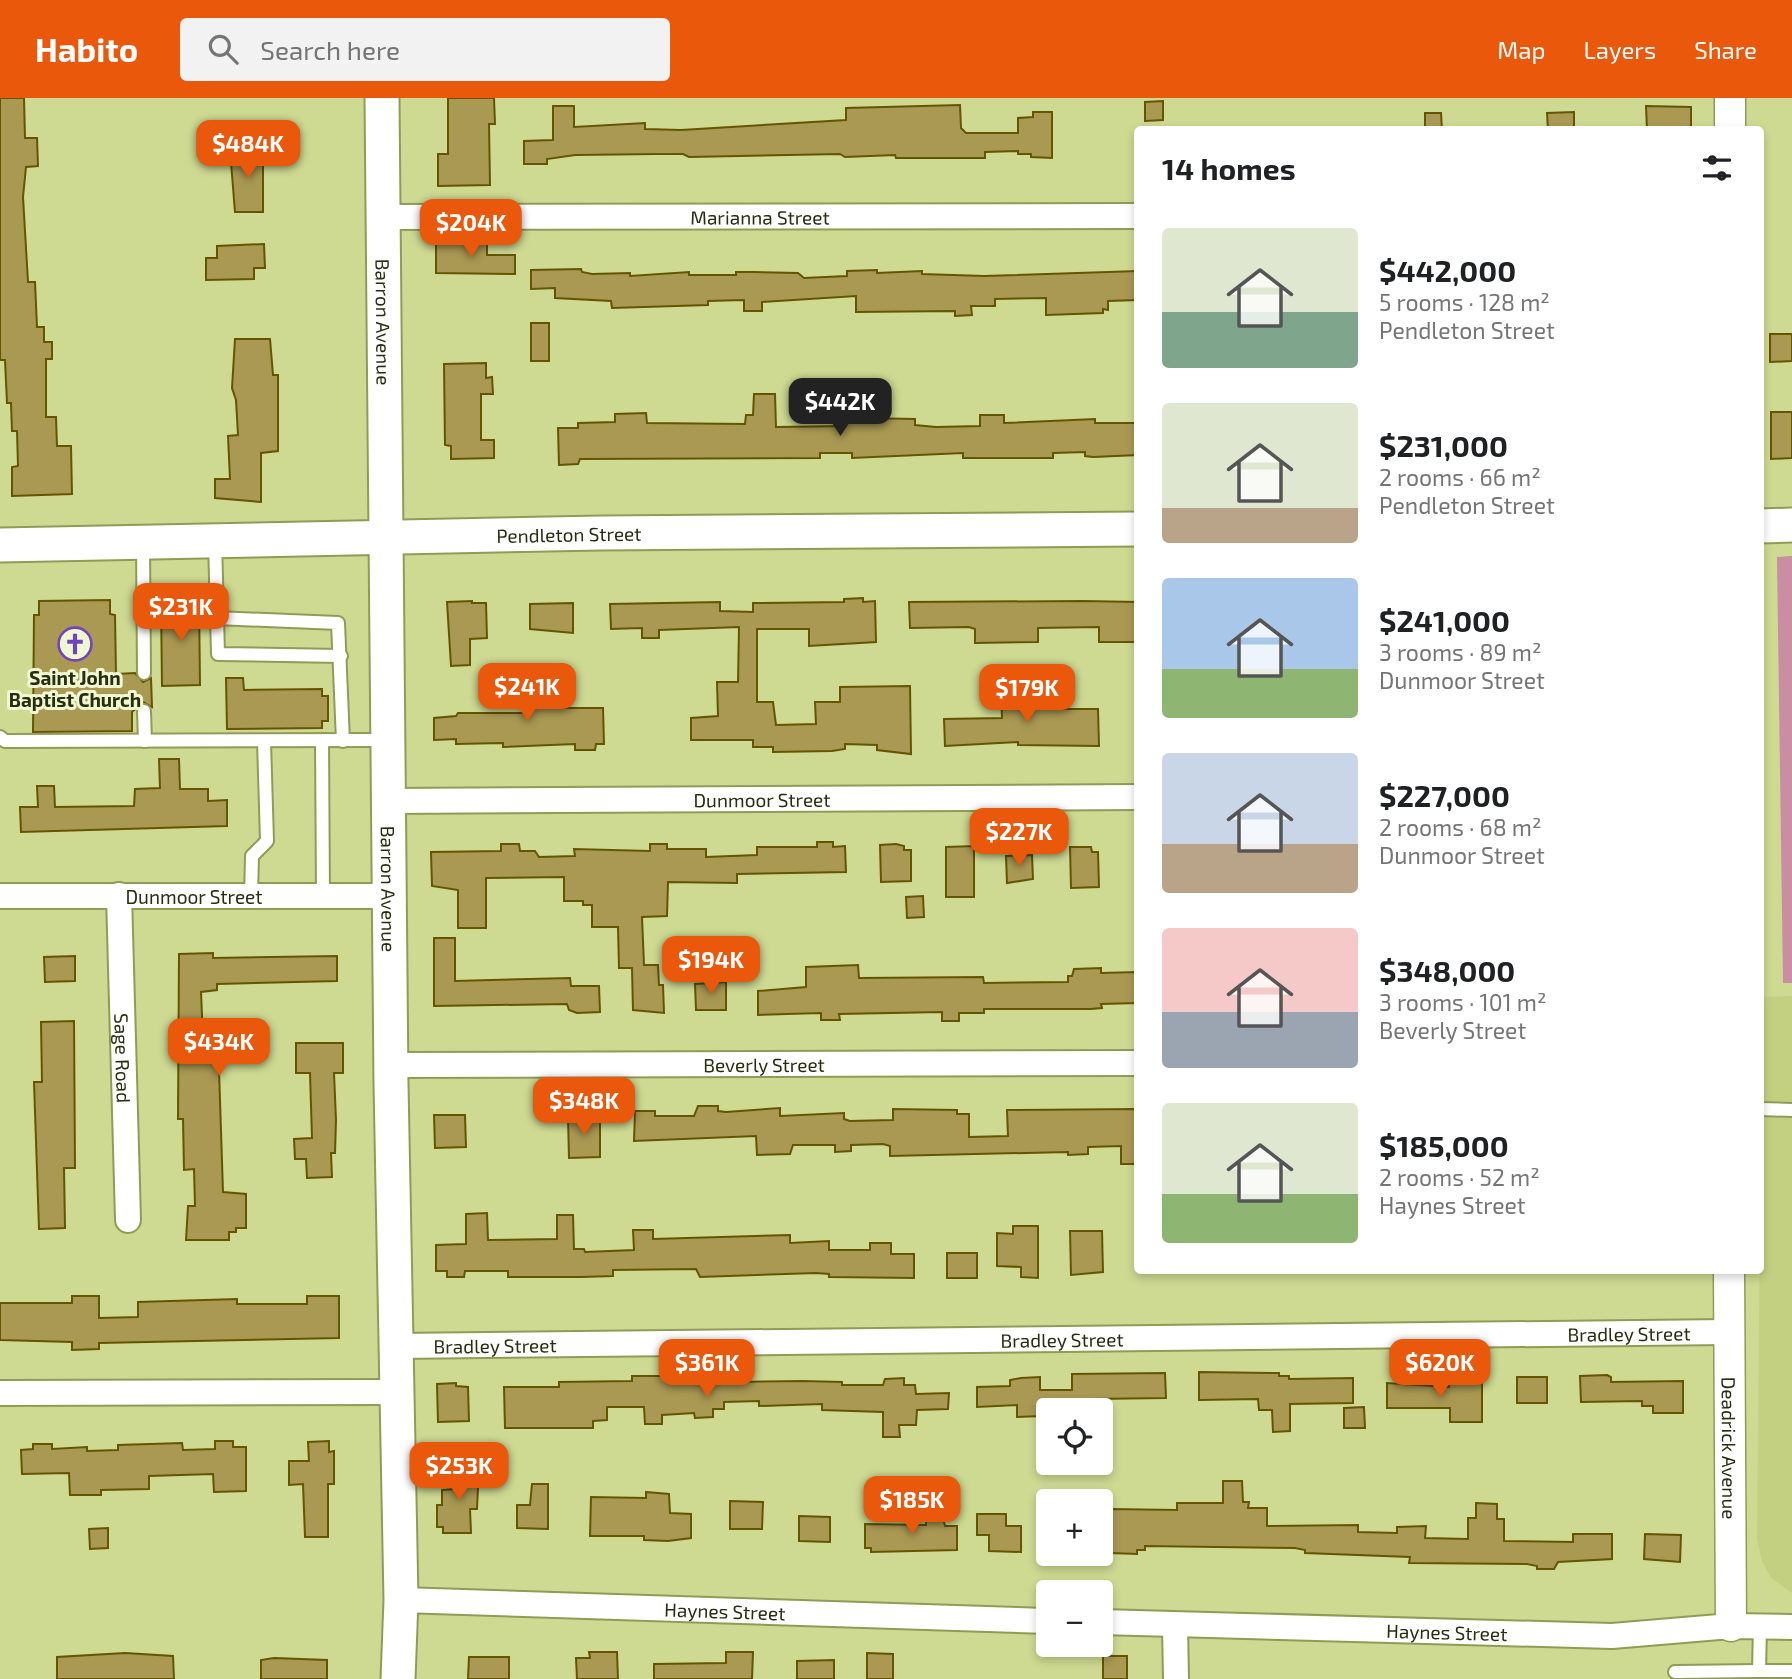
<!DOCTYPE html>
<html lang="en">
<head>
<meta charset="utf-8">
<style>
  :root { --surface:#fff; --page:#f2f2f2; --text:#202124; --muted:#757577; --accent:#ea580c }
  body { margin:0; font-family:"Exo 2",sans-serif; background:var(--page); color:var(--text); height:100vh; display:flex; flex-direction:column; font-size:26px; white-space:nowrap }
  * { box-sizing:border-box; margin:0 }
  p { font-size:23px; color:var(--muted) }
  .icon { flex:none; width:38px; height:38px; fill:none; stroke:currentColor; stroke-width:2; stroke-linecap:round; stroke-linejoin:round }
  .map { position:relative; flex:1; overflow:hidden }
  .drawer { position:absolute; left:1134px; top:28px; width:630px; height:1148px; display:flex; flex-direction:column; background:var(--surface); border-radius:7px; box-shadow:0 4px 10px #0003 }
  .drawer>* { flex:none }
  .controls { position:absolute; left:1036px; top:1300px; display:grid; gap:14px }
  .controls a { display:grid; place-items:center; width:77px; height:77px; border-radius:7px; background:var(--surface); box-shadow:0 4px 10px #0003; font-size:35px }
  .price { position:absolute; translate:-50% -60px; padding:0 16px; border-radius:14px; background:var(--accent); color:#fff; font-size:23px; line-height:46px; filter:drop-shadow(0 2px 4px #0008) }
  .price::after { content:''; position:absolute; left:50%; top:42px; width:21px; height:16px; margin-left:-10px; background:inherit; clip-path:polygon(0 0,100% 0,50% 100%) }
  .price.active { background:#222; color:#fff }
  ul { padding:0; list-style:none }
  li { display:flex; align-items:center; gap:21px; height:175px; padding:0 28px }
  li span { display:grid; place-items:center; flex:none; width:196px; height:140px; border-radius:7px; color:#555 }
  li>.icon { margin-inline-start:auto }
  span .icon { width:84px; height:84px; fill:#fffc; stroke-width:1 }
  li b { font-size:30px }
  h2 { display:flex; justify-content:space-between; align-items:center; height:84px; padding:0 28px; font-size:30px }
  header { display:flex; align-items:center; gap:42px; box-sizing:border-box; height:98px; padding:0 35px; background:var(--accent); color:#fff }
  header strong { font-size:33px }
  nav { display:flex; gap:38px; margin-inline-start:auto; font-size:24px }
  .search { width:490px; height:63px; background:var(--page); display:flex; align-items:center; gap:18px; box-sizing:border-box; padding:0 24px; border-radius:7px; color:var(--muted); font-size:26px }
  .map>svg:first-child { display:block }
  .built { fill:#c3d082 }
  .green { fill:#ca8ea3 }
  .building { fill:#aa9953; stroke:#655500; stroke-width:2 }
  .lines { fill:none; stroke-linecap:round; stroke-linejoin:round }
  .service-casing { stroke:#919b56; stroke-width:16 }
  .minor-casing { stroke:#919b56; stroke-width:28 }
  .tertiary-casing { stroke:#919b56; stroke-width:33 }
  .secondary-casing { stroke:#919b56; stroke-width:37 }
  .service { stroke:#fff; stroke-width:12 }
  .minor { stroke:#fff; stroke-width:24 }
  .tertiary { stroke:#fff; stroke-width:30 }
  .secondary { stroke:#fff; stroke-width:33 }
  .labels { text-anchor:middle; dominant-baseline:central; stroke-width:6; stroke-linejoin:round; paint-order:stroke }
  .street-label { font-size:19px; fill:#292d10; stroke:#f0f7d3 }
  .poi-label { font-size:19px; font-weight:bold; fill:#292d10; stroke:#f0f7d3 }
</style>
</head>
<body>
<header>
<strong>Habito</strong>
<div class="search"><svg class="icon" aria-label="search" viewBox="0 0 24 24"><circle cx="10" cy="10" r="6"/><path d="M15 15l6 6"/></svg>Search here</div>
<nav><a>Map</a><a>Layers</a><a>Share</a></nav>
</header>
<div class="map">
<svg width="1792" height="1581" viewBox="0 0 1792 1581">
  <rect width="100%" height="100%" fill="#ced992"/>
  <polygon class="built" points="1792,898 1792,1495 1771,1480 1762,1463 1757,1441 1762,899"/>
  <polygon class="green" points="1792,458 1792,885 1783,885 1777,459"/>
  <g class="building">
    <polygon points="0,0 24,0 25,40 37,40 38,68 26,69 23,99 28,184 35,184 37,229 44,229 44,244 52,244 52,261 46,261 46,319 56,319 57,348 71,348 72,396 12,398 12,369 18,368 17,333 12,333 11,305 7,305 5,262 0,262"/>
    <polygon points="448,0 494,0 495,26 489,26 490,87 438,88 438,56 448,56"/>
    <polygon points="1163,3 1163,22 1145,23 1145,4"/>
    <polygon points="960,7 961,30 966,35 1018,35 1018,20 1033,19 1033,14 1052,14 1052,60 1031,59 1031,56 1018,56 1018,53 985,54 985,60 896,60 895,57 845,59 840,56 689,59 683,56 656,56 575,57 547,61 547,66 524,66 524,43 553,42 553,8 574,8 574,29 645,25 645,31 681,32 846,22 846,10"/>
    <polygon points="1646,8 1691,9 1691,32 1647,32"/>
    <polygon points="1574,14 1574,32 1548,32 1547,15"/>
    <polygon points="1425,15 1441,15 1442,32 1425,32"/>
    <polygon points="263,51 263,114 235,114 230,52"/>
    <polygon points="436,142 487,143 487,157 515,157 515,176 436,175"/>
    <polygon points="264,146 265,170 254,170 254,181 206,182 206,160 217,160 217,148"/>
    <polygon points="581,171 582,174 592,176 630,175 630,178 689,174 689,177 736,177 736,174 753,174 798,175 804,180 847,178 847,173 877,172 877,175 922,173 922,176 984,178 1138,173 1138,202 1108,203 1108,212 1103,211 1103,215 1046,217 1046,200 995,201 995,208 971,208 972,217 955,218 955,213 856,214 856,198 762,204 762,213 744,213 744,202 708,203 708,207 612,210 611,203 555,200 555,190 531,191 531,172"/>
    <rect x="531" y="225" width="18" height="38"/>
    <polygon points="1770,236 1792,236 1792,263 1770,264"/>
    <polygon points="235,241 270,241 273,277 278,277 278,353 261,355 261,404 215,400 215,381 230,381 228,338 238,337 236,302 232,290"/>
    <polygon points="486,265 486,280 492,279 493,296 481,296 481,342 494,342 494,360 451,361 451,348 445,347 444,266"/>
    <polygon points="754,296 775,296 776,329 846,328 846,308 863,307 863,320 915,321 915,327 936,329 980,328 980,317 1004,317 1004,325 1095,321 1095,325 1138,325 1138,357 1093,359 1085,358 1085,354 1053,355 1053,360 963,360 963,355 852,360 852,355 820,355 820,360 580,361 578,366 559,367 558,330 578,330 578,325 615,324 615,316 646,315 647,325 745,326 746,317 753,317"/>
    <polygon points="1771,314 1792,314 1792,360 1771,361"/>
    <polygon points="863,500 863,504 875,503 876,544 809,548 809,531 757,531 757,604 773,604 776,627 816,626 815,604 840,604 840,589 910,588 911,656 877,652 877,647 845,646 845,651 832,653 773,654 773,649 753,649 753,642 691,642 691,620 718,618 717,584 738,584 739,529 659,532 659,540 642,540 642,530 611,531 610,506 720,504 720,513 753,514 753,505 844,504 844,501"/>
    <polygon points="110,502 110,516 115,517 116,576 135,575 143,584 151,580 152,609 143,604 132,614 132,633 33,634 34,517 39,517 39,503"/>
    <polygon points="199,502 200,587 162,588 161,503"/>
    <polygon points="472,503 472,505 486,505 487,540 470,541 470,567 451,568 447,504"/>
    <polygon points="1083,503 1138,504 1138,544 1099,544 1099,529 1038,530 1038,544 975,545 975,531 969,529 910,530 909,504"/>
    <polygon points="573,505 573,535 530,531 530,506"/>
    <polygon points="549,577 550,610 603,610 604,646 596,646 595,652 575,652 575,646 503,649 503,645 456,646 456,641 434,642 434,620 456,618 458,615 523,615 524,578"/>
    <polygon points="226,580 243,580 244,592 322,591 322,598 328,598 328,623 322,623 322,630 227,631"/>
    <polygon points="1001,593 1049,595 1049,611 1098,611 1099,648 1018,647 1018,644 945,648 944,621 1002,620"/>
    <polygon points="159,661 179,661 180,691 208,691 208,703 227,702 227,728 21,734 20,709 38,709 37,688 54,688 55,709 134,708 135,691 160,690"/>
    <polygon points="817,744 833,744 833,749 845,748 846,774 737,776 737,785 668,784 667,818 642,819 644,867 658,867 659,887 663,887 664,915 633,912 632,870 619,870 618,829 592,829 592,807 583,807 583,803 564,803 564,779 486,780 486,830 458,830 458,792 432,788 431,754 501,753 501,746 519,746 520,753 535,753 539,759 575,758 574,751 650,753 650,746 667,746 667,751 706,751 706,759 757,757 757,749 817,749"/>
    <polygon points="896,746 904,748 904,752 911,752 911,783 881,784 880,747"/>
    <polygon points="974,748 974,799 946,799 946,749"/>
    <polygon points="1070,749 1091,749 1092,754 1098,754 1099,789 1071,790"/>
    <polygon points="1032,757 1033,781 1007,785 1006,758"/>
    <polygon points="923,798 924,819 907,820 906,799"/>
    <polygon points="434,840 455,840 455,883 570,880 571,888 599,888 600,914 577,915 569,912 567,906 434,908"/>
    <polygon points="213,855 213,860 337,858 337,883 217,886 217,892 201,894 203,941 218,941 223,1094 246,1096 246,1130 236,1130 236,1134 229,1134 229,1142 186,1142 188,1108 195,1108 194,1071 184,1072 183,1021 178,1021 179,856"/>
    <polygon points="75,858 75,883 45,884 44,859"/>
    <polygon points="858,867 859,880 983,879 984,885 1068,884 1068,878 1072,878 1074,871 1101,870 1101,875 1138,874 1138,905 1101,906 1102,910 1091,911 984,911 984,915 959,915 959,923 942,923 942,914 839,916 840,922 821,922 821,915 758,917 758,893 806,889 806,869"/>
    <polygon points="726,884 726,912 696,912 695,886"/>
    <polygon points="74,923 75,1070 64,1070 65,1130 39,1131 34,984 42,984 41,924"/>
    <polygon points="296,945 343,945 343,975 334,975 336,1022 335,1055 331,1055 332,1079 307,1080 306,1061 295,1061 294,1041 312,1040 310,975 296,975"/>
    <polygon points="698,1008 718,1008 718,1013 726,1014 780,1010 780,1018 844,1015 844,1021 850,1023 893,1022 893,1011 957,1012 957,1016 969,1016 969,1039 1008,1038 1007,1012 1138,1011 1138,1066 1121,1066 1121,1048 1088,1049 1088,1056 1068,1057 1068,1054 890,1058 890,1048 883,1046 851,1047 851,1053 835,1054 835,1047 793,1047 790,1056 757,1057 756,1038 634,1043 635,1013 655,1013 655,1018 694,1018"/>
    <polygon points="434,1017 465,1017 466,1049 435,1050"/>
    <polygon points="600,1019 600,1059 569,1060 568,1020"/>
    <polygon points="487,1115 488,1142 557,1141 557,1117 573,1117 574,1151 584,1151 585,1154 634,1152 633,1132 653,1132 653,1141 790,1137 790,1145 829,1143 829,1152 870,1152 870,1145 891,1145 891,1156 914,1156 914,1180 829,1179 829,1176 816,1175 700,1179 696,1171 613,1172 613,1178 581,1179 508,1179 508,1173 465,1173 464,1179 447,1179 447,1173 436,1173 436,1147 466,1146 466,1116"/>
    <polygon points="1013,1128 1038,1128 1038,1180 1021,1179 1021,1169 997,1168 997,1135 1013,1136"/>
    <polygon points="1070,1133 1102,1133 1103,1174 1071,1177"/>
    <rect x="947" y="1155" width="30" height="25"/>
    <polygon points="72,1198 99,1198 99,1220 138,1219 138,1204 237,1201 237,1206 307,1206 307,1198 339,1198 339,1240 99,1245 99,1251 72,1252 72,1244 0,1242 0,1205 72,1205"/>
    <polygon points="696,1273 722,1273 722,1277 733,1277 733,1284 803,1283 842,1284 842,1287 883,1287 885,1281 904,1280 904,1287 915,1287 916,1296 949,1295 948,1311 917,1312 916,1327 899,1327 900,1339 883,1339 883,1314 822,1312 822,1306 759,1308 759,1303 724,1304 724,1311 713,1311 713,1319 695,1320 694,1315 662,1317 662,1326 645,1326 644,1309 607,1309 607,1322 593,1323 593,1330 505,1330 504,1289 559,1289 559,1284 632,1283 632,1278 696,1278"/>
    <polygon points="1199,1274 1279,1275 1279,1278 1289,1278 1289,1281 1353,1280 1353,1305 1290,1306 1290,1333 1273,1334 1272,1312 1259,1312 1258,1301 1199,1302"/>
    <polygon points="1165,1275 1166,1300 1092,1301 1092,1312 1041,1312 1041,1318 1017,1319 1017,1307 977,1309 977,1289 1010,1288 1010,1282 1021,1280 1040,1279 1040,1292 1072,1292 1072,1276"/>
    <polygon points="1607,1277 1611,1279 1611,1284 1683,1283 1683,1315 1653,1315 1653,1308 1642,1308 1642,1303 1581,1304 1580,1278"/>
    <rect x="1517" y="1279" width="30" height="26"/>
    <polygon points="1482,1284 1482,1324 1450,1324 1450,1310 1387,1310 1387,1285 1449,1289 1449,1285"/>
    <polygon points="456,1285 456,1288 468,1289 469,1323 438,1324 437,1286"/>
    <polygon points="1364,1309 1365,1330 1344,1330 1344,1310"/>
    <polygon points="215,1343 233,1343 233,1349 246,1349 246,1393 214,1394 213,1376 149,1378 149,1391 101,1392 101,1397 70,1397 69,1375 22,1376 21,1352 33,1351 33,1346 52,1346 52,1351 87,1349 87,1353 118,1352 118,1347 182,1345 183,1352 215,1351"/>
    <polygon points="329,1343 329,1354 334,1353 334,1386 328,1386 328,1439 305,1439 303,1386 289,1387 289,1363 309,1363 308,1344"/>
    <polygon points="479,1368 477,1411 470,1411 471,1435 443,1435 443,1429 437,1429 437,1407 442,1407 442,1392 456,1391 456,1369"/>
    <polygon points="1223,1383 1242,1383 1243,1404 1249,1404 1248,1410 1267,1410 1267,1428 1358,1427 1358,1434 1397,1435 1397,1429 1426,1428 1425,1440 1468,1441 1468,1420 1476,1420 1476,1405 1497,1406 1497,1421 1504,1421 1504,1443 1573,1444 1573,1436 1612,1436 1612,1461 1558,1464 1554,1471 1537,1471 1537,1468 1527,1466 1409,1465 1410,1459 1305,1455 1305,1452 1295,1450 1145,1448 1145,1452 1137,1452 1137,1456 1110,1455 1110,1449 1102,1449 1102,1423 1112,1424 1112,1411 1177,1412 1177,1405 1223,1405"/>
    <polygon points="532,1386 548,1386 548,1431 517,1430 517,1407 530,1407"/>
    <polygon points="646,1394 669,1396 670,1415 691,1416 691,1440 668,1443 644,1442 644,1438 590,1438 591,1399 646,1400"/>
    <polygon points="730,1403 763,1404 762,1431 730,1431"/>
    <polygon points="926,1416 942,1416 945,1428 957,1428 957,1452 871,1454 871,1450 865,1450 865,1426 926,1427"/>
    <polygon points="977,1416 1006,1416 1006,1428 1021,1428 1021,1454 989,1453 989,1437 977,1437"/>
    <polygon points="799,1418 830,1419 830,1444 799,1443"/>
    <polygon points="108,1430 108,1450 90,1451 89,1431"/>
    <polygon points="1645,1436 1681,1437 1680,1464 1644,1461"/>
    <polygon points="589,1554 617,1554 618,1581 577,1581 576,1560 590,1560"/>
    <polygon points="726,1554 753,1554 752,1581 654,1581 654,1566 726,1565"/>
    <polygon points="125,1555 173,1558 174,1581 57,1581 57,1559"/>
    <polygon points="867,1555 893,1556 893,1581 867,1581"/>
    <rect x="1103" y="1558" width="24" height="23"/>
    <polygon points="469,1559 509,1559 509,1581 468,1581"/>
    <polygon points="274,1560 327,1562 327,1581 261,1581 261,1562"/>
    <polygon points="834,1562 834,1581 797,1581 797,1563"/>
  </g>
  <g class="lines">
    <defs>
      <g id="service">
        <polyline points="215,443 218,556 341,558"/>
        <polyline points="143,445 144,575"/>
        <polyline points="216,520 338,525 343,643"/>
        <polyline points="144,613 145,643"/>
        <polyline points="0,639 5,643 387,642"/>
        <polyline points="322,642 323,798"/>
        <polyline points="251,798 252,758 267,743 264,643"/>
        <polyline points="1760,1011 1792,1012"/>
        <polyline points="1760,1529 1759,1573 1792,1573"/>
        <polyline points="1675,1574 1759,1573"/>
      </g>
      <g id="minor">
        <path id="s1" d="M384 119 1138 118"/>
        <path id="s2" d="M388 703 1138 699"/>
        <path id="s3" d="M119 797 128 1122"/>
        <path id="s4" d="M0 798H389"/>
        <path id="s5" d="M391 967 1138 965"/>
        <path id="s6" d="M395 1248 1728 1234"/>
        <polyline points="0,1295 396,1294"/>
        <path id="s7" d="M401 1502 1048 1523"/>
        <path id="s8" d="M1101 1524 1612 1538 1731 1528 1792 1529"/>
        <polyline points="1175,1527 1176,1581"/>
      </g>
      <g id="tertiary">
        <polyline points="1730,32 1730,0"/>
        <path id="s9" d="M1729 1172 1731 1528"/>
      </g>
      <g id="secondary">
        <path id="s10" d="M382 0 391 986 401 1502 398 1581"/>
        <polyline points="1760,428 1792,427"/>
        <path id="s11" d="M0 447 601 435 1138 431"/>
      </g>
    </defs>
    <use href="#service" class="service-casing"/>
    <use href="#minor" class="minor-casing"/>
    <use href="#tertiary" class="tertiary-casing"/>
    <use href="#secondary" class="secondary-casing"/>
    <use href="#service" class="service"/>
    <use href="#minor" class="minor"/>
    <use href="#tertiary" class="tertiary"/>
    <use href="#secondary" class="secondary"/>
  </g>
  <defs>
    <symbol id="church-ring" viewBox="-11 -11 22 22"><circle r="9.5" fill="#f0f7d3" stroke="#7044bc" stroke-width="1.5"/><path d="M-1.2-6h2.4v3.5h3.3v2.4h-3.3V6h-2.4V-.1h-3.3v-2.4h3.3Z" fill="#7044bc"/></symbol>
  </defs>
  <g fill-rule="evenodd">
    <use href="#church-ring" x="56" y="527" width="38" height="38"/>
  </g>
  <g class="labels">
    <g class="street-label">
      <text stroke="none"><textPath href="#s1" startOffset="376">Marianna Street</textPath></text>
      <text stroke="none"><textPath href="#s10" startOffset="224">Barron Avenue</textPath></text>
      <text stroke="none"><textPath href="#s11" startOffset="569">Pendleton Street</textPath></text>
      <text stroke="none"><textPath href="#s2" startOffset="374">Dunmoor Street</textPath></text>
      <text stroke="none"><textPath href="#s10" startOffset="791">Barron Avenue</textPath></text>
      <text stroke="none"><textPath href="#s4" startOffset="194">Dunmoor Street</textPath></text>
      <text stroke="none"><textPath href="#s3" startOffset="163">Sage Road</textPath></text>
      <text stroke="none"><textPath href="#s5" startOffset="373">Beverly Street</textPath></text>
      <text stroke="none"><textPath href="#s6" startOffset="1234">Bradley Street</textPath></text>
      <text stroke="none"><textPath href="#s6" startOffset="667">Bradley Street</textPath></text>
      <text stroke="none"><textPath href="#s6" startOffset="100">Bradley Street</textPath></text>
      <text stroke="none"><textPath href="#s9" startOffset="178">Deadrick Avenue</textPath></text>
      <text stroke="none"><textPath href="#s7" startOffset="324">Haynes Street</textPath></text>
      <text stroke="none"><textPath href="#s8" startOffset="346">Haynes Street</textPath></text>
    </g>
    <g class="poi-label">
      <text x="75" y="579">Saint John<tspan x="75" dy="22">Baptist Church</tspan></text>
    </g>
  </g>
</svg>
<div class="controls">
<a><svg class="icon" aria-label="locate" viewBox="0 0 24 24"><circle cx="12" cy="12" r="6"/><path d="M12 2v4M12 18v4M2 12h4M18 12h4"/></svg></a>
<a>+</a>
<a>−</a>
</div>
<b class="price" style="left:248px;top:82px">$484K</b>
<b class="price" style="left:471px;top:161px">$204K</b>
<b class="price active" style="left:840px;top:340px">$442K</b>
<b class="price" style="left:181px;top:545px">$231K</b>
<b class="price" style="left:527px;top:625px">$241K</b>
<b class="price" style="left:1027px;top:626px">$179K</b>
<b class="price" style="left:1019px;top:770px">$227K</b>
<b class="price" style="left:711px;top:898px">$194K</b>
<b class="price" style="left:219px;top:980px">$434K</b>
<b class="price" style="left:584px;top:1039px">$348K</b>
<b class="price" style="left:707px;top:1301px">$361K</b>
<b class="price" style="left:1440px;top:1301px">$620K</b>
<b class="price" style="left:459px;top:1404px">$253K</b>
<b class="price" style="left:912px;top:1438px">$185K</b>
<section class="drawer">
<h2>14 homes<svg class="icon" aria-label="filters" viewBox="0 0 24 24"><path d="M4 7h16M4 17h16"/><circle cx="9" cy="7" r="2"/><circle cx="15" cy="17" r="2"/></svg></h2>
<ul>
<li><span style="background:linear-gradient(#dfe7d0 60%,#7fa58c 0)"><svg class="icon" aria-label="home" viewBox="0 0 24 24"><path d="M3 11l9-7 9 7M6 9v11h12V9"/></svg></span><div><b>$442,000</b><p>5 rooms · 128 m²</p><p>Pendleton Street</p></div></li>
<li><span style="background:linear-gradient(#dfe7d0 75%,#b9a48a 0)"><svg class="icon" aria-label="home" viewBox="0 0 24 24"><path d="M3 11l9-7 9 7M6 9v11h12V9"/></svg></span><div><b>$231,000</b><p>2 rooms · 66 m²</p><p>Pendleton Street</p></div></li>
<li><span style="background:linear-gradient(#a9c7e8 65%,#8fb573 0)"><svg class="icon" aria-label="home" viewBox="0 0 24 24"><path d="M3 11l9-7 9 7M6 9v11h12V9"/></svg></span><div><b>$241,000</b><p>3 rooms · 89 m²</p><p>Dunmoor Street</p></div></li>
<li><span style="background:linear-gradient(#c9d6e8 65%,#b9a48a 0)"><svg class="icon" aria-label="home" viewBox="0 0 24 24"><path d="M3 11l9-7 9 7M6 9v11h12V9"/></svg></span><div><b>$227,000</b><p>2 rooms · 68 m²</p><p>Dunmoor Street</p></div></li>
<li><span style="background:linear-gradient(#f6c9c9 60%,#9aa5b1 0)"><svg class="icon" aria-label="home" viewBox="0 0 24 24"><path d="M3 11l9-7 9 7M6 9v11h12V9"/></svg></span><div><b>$348,000</b><p>3 rooms · 101 m²</p><p>Beverly Street</p></div></li>
<li><span style="background:linear-gradient(#dfe7d0 65%,#8fb573 0)"><svg class="icon" aria-label="home" viewBox="0 0 24 24"><path d="M3 11l9-7 9 7M6 9v11h12V9"/></svg></span><div><b>$185,000</b><p>2 rooms · 52 m²</p><p>Haynes Street</p></div></li>
</ul>
</section>
</div>
</body>
</html>
